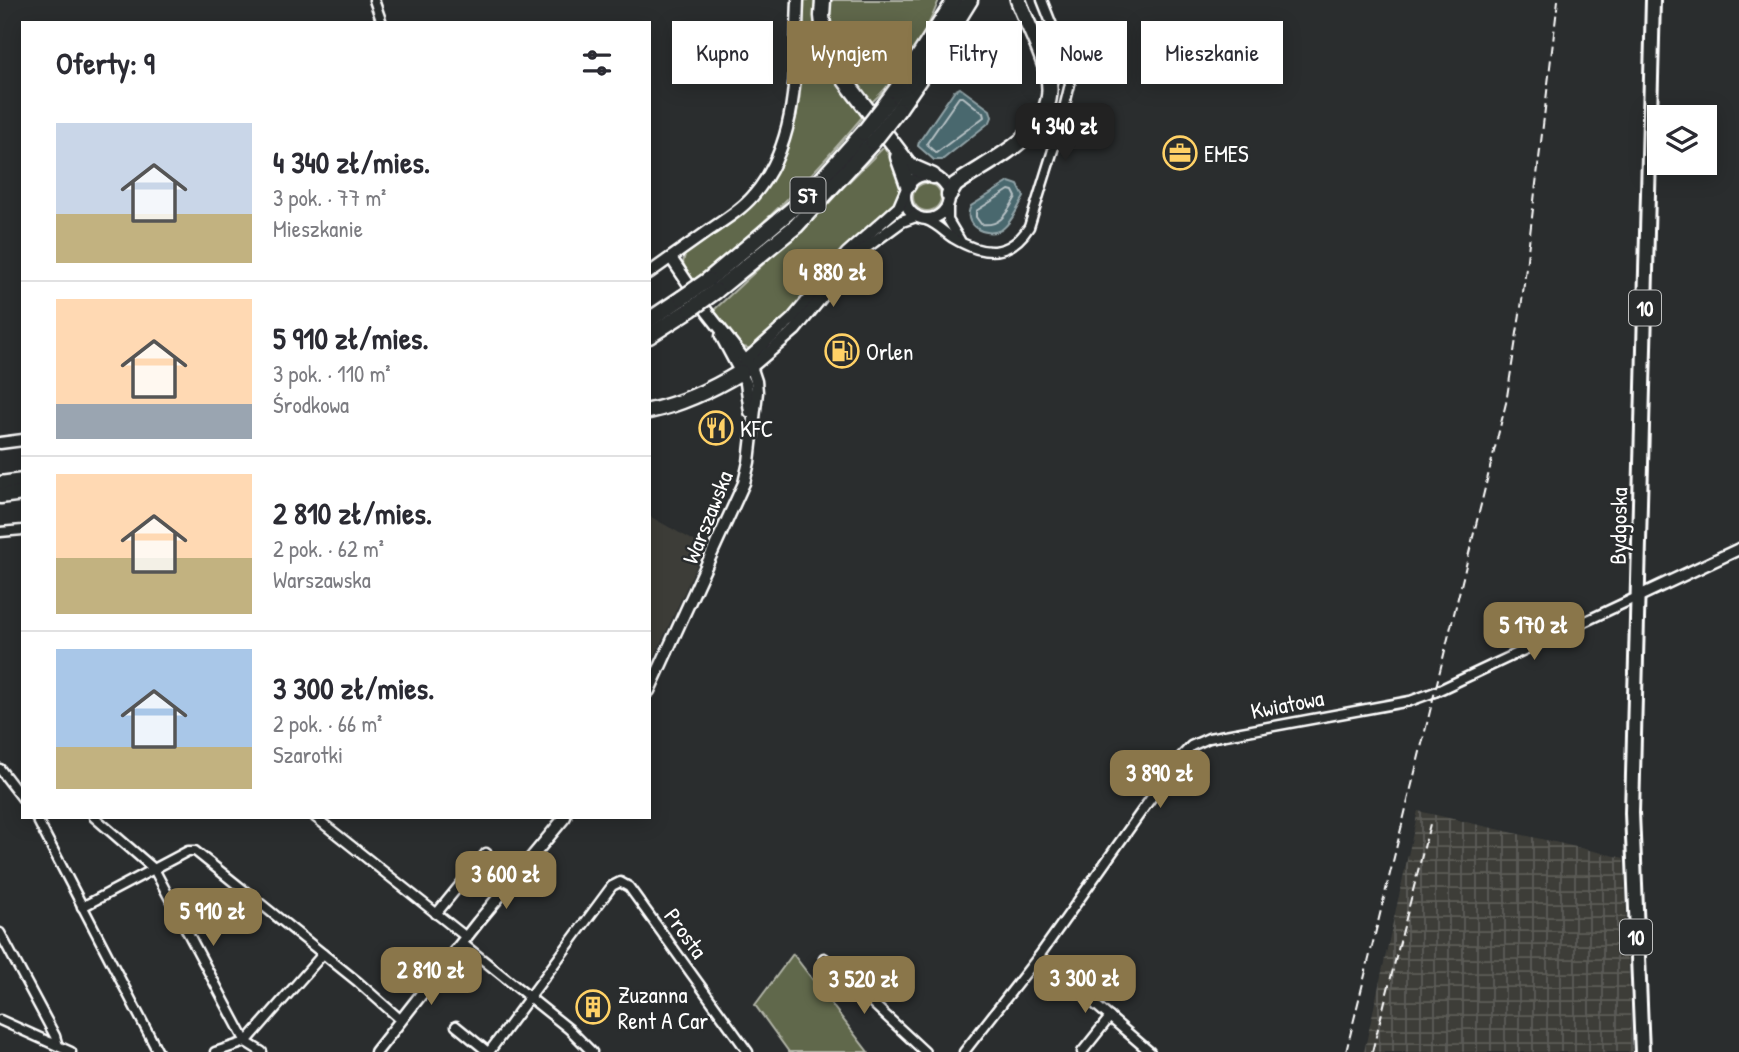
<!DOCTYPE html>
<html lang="pl">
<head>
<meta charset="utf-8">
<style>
  :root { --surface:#fff; --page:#f2f2f3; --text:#2b2b33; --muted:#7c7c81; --line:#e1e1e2; --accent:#8a764a }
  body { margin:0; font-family:"Patrick Hand",sans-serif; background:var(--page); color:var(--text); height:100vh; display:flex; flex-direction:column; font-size:26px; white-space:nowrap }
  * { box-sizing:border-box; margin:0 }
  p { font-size:23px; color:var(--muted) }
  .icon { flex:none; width:38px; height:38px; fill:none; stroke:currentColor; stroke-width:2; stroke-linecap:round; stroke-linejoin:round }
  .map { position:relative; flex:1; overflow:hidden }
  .drawer { position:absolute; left:21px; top:21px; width:630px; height:798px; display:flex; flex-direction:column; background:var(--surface); border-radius:0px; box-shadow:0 4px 18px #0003 }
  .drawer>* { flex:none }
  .hud { position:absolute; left:672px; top:21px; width:665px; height:63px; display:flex; gap:14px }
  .buttons { position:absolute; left:1647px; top:105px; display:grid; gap:14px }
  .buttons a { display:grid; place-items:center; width:70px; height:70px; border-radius:0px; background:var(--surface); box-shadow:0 4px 18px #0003; font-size:35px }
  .price { position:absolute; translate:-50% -60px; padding:0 16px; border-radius:14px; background:var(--accent); color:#fff; font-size:23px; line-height:46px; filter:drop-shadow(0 2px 4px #0008) }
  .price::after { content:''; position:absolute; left:50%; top:42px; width:21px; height:16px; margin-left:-10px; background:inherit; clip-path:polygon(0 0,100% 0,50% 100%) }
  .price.selected { background:#222; color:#fff }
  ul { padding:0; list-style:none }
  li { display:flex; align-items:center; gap:21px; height:175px; padding:0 35px }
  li+li { border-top:2px solid var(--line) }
  li span { display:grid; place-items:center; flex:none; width:196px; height:140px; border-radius:0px; color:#555 }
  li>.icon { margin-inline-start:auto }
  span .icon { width:84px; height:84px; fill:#fffc; stroke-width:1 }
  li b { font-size:30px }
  h2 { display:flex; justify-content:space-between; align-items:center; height:84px; padding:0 35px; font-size:30px }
  .pill { padding:0 24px; border-radius:0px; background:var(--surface); box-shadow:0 4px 18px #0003; font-size:24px; line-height:63px }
  .pill.selected { background:var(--accent); color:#fff }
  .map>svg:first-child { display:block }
  .built { fill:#3e3e39 }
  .industrial { fill:url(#industrial-grid) }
  .grass { fill:#60674c; stroke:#b0b3a6; stroke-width:2 }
  .water { fill:#4a676e; stroke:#92a4a8; stroke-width:2 }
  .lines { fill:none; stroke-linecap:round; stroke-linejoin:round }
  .shore { stroke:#b7c2c5; stroke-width:2 }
  .minor-casing { stroke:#fff; stroke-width:13 }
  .tertiary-casing { stroke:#fff; stroke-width:15 }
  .primary-casing { stroke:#fff; stroke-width:18 }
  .motorway-casing { stroke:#fff; stroke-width:19 }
  .minor { stroke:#2a2d2e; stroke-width:8 }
  .tertiary { stroke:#2a2d2e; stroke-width:10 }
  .primary { stroke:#2a2d2e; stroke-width:12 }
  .motorway { stroke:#2a2d2e; stroke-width:14 }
  .rail { stroke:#fff; stroke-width:2; stroke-dasharray:10 5; stroke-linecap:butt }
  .motorway-bridge-casing { stroke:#fff; stroke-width:19; stroke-linecap:butt }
  .motorway-bridge { stroke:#2a2d2e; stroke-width:14 }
  .labels { text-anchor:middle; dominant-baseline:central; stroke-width:5; stroke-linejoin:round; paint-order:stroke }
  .shield { fill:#2a2d2e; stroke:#bfc0c0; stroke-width:2 }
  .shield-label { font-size:21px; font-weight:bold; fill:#fff }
  .poi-label { font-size:23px; fill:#fff; stroke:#2a2d2e; text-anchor:start }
  .street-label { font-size:23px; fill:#fff; stroke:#2a2d2e }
</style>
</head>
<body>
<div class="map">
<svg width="1739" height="1052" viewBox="0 0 1739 1052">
  <defs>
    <pattern id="industrial-grid" width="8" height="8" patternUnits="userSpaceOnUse" patternTransform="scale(1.75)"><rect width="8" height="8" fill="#3e3e39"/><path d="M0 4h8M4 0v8" fill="none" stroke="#5b5b57"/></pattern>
  </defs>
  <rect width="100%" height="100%" fill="#2a2d2e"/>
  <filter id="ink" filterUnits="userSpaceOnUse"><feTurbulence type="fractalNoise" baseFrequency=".0143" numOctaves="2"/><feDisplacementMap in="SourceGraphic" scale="14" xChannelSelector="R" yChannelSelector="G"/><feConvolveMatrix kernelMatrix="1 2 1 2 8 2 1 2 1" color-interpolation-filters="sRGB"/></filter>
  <g filter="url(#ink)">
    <polygon class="built" points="649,516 705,547 649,669"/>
    <polygon class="industrial" points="1418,811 1624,858 1632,1052 1364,1052"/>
    <g class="grass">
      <path d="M804 0H816C811 46 832 83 863 116 812 177 757 234 692 281L683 263 685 254 727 226 754 203 773 176 785 153 797 114Z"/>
      <path d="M831 0H939C925 37 899 78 869 105 848 71 823 42 831 0Z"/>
      <path d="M884 147C897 168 905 178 897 203L803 302 751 349 740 346 714 310 799 231Z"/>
      <circle cx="927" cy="197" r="14"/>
      <polygon points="793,954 868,1052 789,1052 755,1005"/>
    </g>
    <g class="water">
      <polygon points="960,88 990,110 992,117 990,122 942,160 934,160 918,146 919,142 954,91"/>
      <path d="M1009 182 1018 185 1024 197C1018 207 1011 224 1001 230 985 238 961 225 971 206Z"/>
    </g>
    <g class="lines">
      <g class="shore">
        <polygon points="959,97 963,97 983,113 984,117 936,153 928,146 927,143"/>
        <path d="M1009 190 1013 191 1016 197C1007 212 1001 227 981 224L976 217V211Z"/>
      </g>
      <defs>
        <g id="minor">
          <polyline points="374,0 382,23"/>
          <polyline points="948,206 948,220 960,240"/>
          <path d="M926 220C937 224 944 232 953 238 983 256 1009 258 1029 227L1057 137 1070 84 1063 53 1042 0"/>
          <polyline points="0,532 23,530"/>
          <polyline points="0,769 23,799"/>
          <polyline points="36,817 158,1052"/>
          <polyline points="94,817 154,869 246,1042 262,1052"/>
          <polyline points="315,817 466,937"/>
          <polyline points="82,907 188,851 195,851 358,982 401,1020"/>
          <polyline points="436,914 486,853 513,879"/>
          <polyline points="0,933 55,1036 58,1046"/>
          <polyline points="462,943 569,1029 592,1052"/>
          <polyline points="1039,956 1150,1052"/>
          <polyline points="824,958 925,1052"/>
          <polyline points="0,1020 71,1052"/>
          <polyline points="456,1026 488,1052"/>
          <polyline points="215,1052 246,1042 323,954"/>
          <polyline points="489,1052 612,886 620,882 629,887 748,1052"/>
          <polyline points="964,1052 1039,956 1178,760 1191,746 1209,738 1410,701 1435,692 1637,597"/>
          <polyline points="1082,1052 1110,1017"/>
        </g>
        <g id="tertiary">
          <circle cx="927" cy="197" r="22"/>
          <path d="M649 273C670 258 690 244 711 229 726 219 742 209 753 196 800 142 795 67 798 0"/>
          <polyline points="721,336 746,383 750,412"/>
          <polyline points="744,365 746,360 792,319 847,253 899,207 905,193"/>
          <polyline points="748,370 795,330 857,254 902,221 916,216"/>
          <polyline points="0,443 23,440"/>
          <polyline points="1637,597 1739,549"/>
          <polyline points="649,691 744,483 749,462 757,392 756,381 752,369 708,313 671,258"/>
          <polyline points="376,1052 478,922 565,817"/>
        </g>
        <polyline id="primary" points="1642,1052 1632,813 1653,0"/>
        <g id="motorway">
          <polyline points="823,0 822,16 825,43 831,58 841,75 910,166 933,176"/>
          <polyline points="887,102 908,73 955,0"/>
          <polyline points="898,110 936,55 970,0"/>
          <polyline points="898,157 908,185"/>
          <path d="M949 195 955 185C991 159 1061 132 1048 76 1042 51 1027 24 1018 0"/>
          <polyline points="708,280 803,200 863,133"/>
          <polyline points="716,291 796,226 873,142"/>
          <polyline points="649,320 682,298"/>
          <polyline points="649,336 691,309"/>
          <path d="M649 411C682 404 713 389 741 372"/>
          <polyline points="0,484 23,481"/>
          <polyline points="0,496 23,493"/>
        </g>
      </defs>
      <use href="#minor" class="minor-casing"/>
      <use href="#tertiary" class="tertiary-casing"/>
      <use href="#primary" class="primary-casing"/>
      <use href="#motorway" class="motorway-casing"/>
      <use href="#minor" class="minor"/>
      <use href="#tertiary" class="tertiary"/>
      <use href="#primary" class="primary"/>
      <use href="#motorway" class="motorway"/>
      <g class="rail">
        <polyline points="1346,1052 1506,403 1522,301 1558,0"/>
        <polyline points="1372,1052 1431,820"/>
      </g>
      <defs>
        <g id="motorway-bridge">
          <polyline points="863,133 887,102"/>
          <polyline points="873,142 898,110"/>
          <polyline points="682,298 708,280"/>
          <polyline points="691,309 716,291"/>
        </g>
      </defs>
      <use href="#motorway-bridge" class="motorway-bridge-casing"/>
      <use href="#motorway-bridge" class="motorway-bridge"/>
    </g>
  </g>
  <defs>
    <symbol id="office-ring" viewBox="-11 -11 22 22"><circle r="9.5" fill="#2a2d2e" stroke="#ffd166" stroke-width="1.5"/><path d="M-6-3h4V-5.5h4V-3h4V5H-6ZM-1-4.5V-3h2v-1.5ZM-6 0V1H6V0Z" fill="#ffd166"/></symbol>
    <symbol id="fuel-ring" viewBox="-11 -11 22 22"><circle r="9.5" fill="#2a2d2e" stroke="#ffd166" stroke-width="1.5"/><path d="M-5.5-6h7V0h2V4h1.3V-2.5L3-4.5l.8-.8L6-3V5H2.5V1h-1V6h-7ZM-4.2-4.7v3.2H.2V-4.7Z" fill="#ffd166"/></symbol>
    <symbol id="restaurant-ring" viewBox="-11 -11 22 22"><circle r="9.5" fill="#2a2d2e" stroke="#ffd166" stroke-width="1.5"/><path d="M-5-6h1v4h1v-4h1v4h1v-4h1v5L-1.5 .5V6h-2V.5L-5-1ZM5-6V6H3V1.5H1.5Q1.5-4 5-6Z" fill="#ffd166"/></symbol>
    <symbol id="building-ring" viewBox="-11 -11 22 22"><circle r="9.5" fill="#2a2d2e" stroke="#ffd166" stroke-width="1.5"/><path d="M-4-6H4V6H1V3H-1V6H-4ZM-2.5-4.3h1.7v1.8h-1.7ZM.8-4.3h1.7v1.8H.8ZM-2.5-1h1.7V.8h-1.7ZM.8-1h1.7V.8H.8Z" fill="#ffd166"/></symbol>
  </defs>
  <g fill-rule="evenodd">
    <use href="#office-ring" x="1161" y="134" width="38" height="38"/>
    <use href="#fuel-ring" x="823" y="332" width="38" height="38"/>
    <use href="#restaurant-ring" x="697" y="409" width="38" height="38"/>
    <use href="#building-ring" x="574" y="988" width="38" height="38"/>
  </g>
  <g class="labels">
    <g class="shield">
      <rect x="790.5" y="177.5" width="35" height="35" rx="5"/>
      <rect x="1629" y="290.5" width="32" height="35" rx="5"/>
      <rect x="1620" y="919.5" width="32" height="35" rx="5"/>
    </g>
    <g class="shield-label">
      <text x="808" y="195">S7</text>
      <text x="1645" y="308">10</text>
      <text x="1636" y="937">10</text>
    </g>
    <g class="poi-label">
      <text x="1204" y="153">EMES</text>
      <text x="866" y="351">Orlen</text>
      <text x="740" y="428">KFC</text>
      <text x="618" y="994">Zuzanna<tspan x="618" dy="26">Rent A Car</tspan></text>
    </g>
    <g class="street-label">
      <text transform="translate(707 517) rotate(-68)">Warszawska</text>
      <text transform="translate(1618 526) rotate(-89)">Bydgoska</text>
      <text transform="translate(1287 704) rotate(-11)">Kwiatowa</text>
      <text transform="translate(686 933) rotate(54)">Prosta</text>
    </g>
  </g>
</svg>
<div class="buttons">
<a><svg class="icon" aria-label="layers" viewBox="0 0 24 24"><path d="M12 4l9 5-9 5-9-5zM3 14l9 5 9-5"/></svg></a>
</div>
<b class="price selected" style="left:1065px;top:163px">4 340 zł</b>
<b class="price" style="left:833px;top:309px">4 880 zł</b>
<b class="price" style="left:1534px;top:662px">5 170 zł</b>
<b class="price" style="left:1160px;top:810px">3 890 zł</b>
<b class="price" style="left:506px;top:911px">3 600 zł</b>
<b class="price" style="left:213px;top:948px">5 910 zł</b>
<b class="price" style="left:431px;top:1007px">2 810 zł</b>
<b class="price" style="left:1085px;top:1015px">3 300 zł</b>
<b class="price" style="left:864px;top:1016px">3 520 zł</b>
<div class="hud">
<a class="pill">Kupno</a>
<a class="pill selected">Wynajem</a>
<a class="pill">Filtry</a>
<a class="pill">Nowe</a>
<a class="pill">Mieszkanie</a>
</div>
<section class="drawer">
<h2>Oferty: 9<svg class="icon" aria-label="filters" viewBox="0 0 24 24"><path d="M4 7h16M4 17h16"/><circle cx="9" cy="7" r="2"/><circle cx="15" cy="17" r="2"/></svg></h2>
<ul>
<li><span style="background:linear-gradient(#c9d6e8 65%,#c2b280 0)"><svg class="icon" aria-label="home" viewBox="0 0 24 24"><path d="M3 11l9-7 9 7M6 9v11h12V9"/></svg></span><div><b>4 340 zł/mies.</b><p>3 pok. · 77 m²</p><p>Mieszkanie</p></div></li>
<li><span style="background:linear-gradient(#ffd9b3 75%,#9aa5b1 0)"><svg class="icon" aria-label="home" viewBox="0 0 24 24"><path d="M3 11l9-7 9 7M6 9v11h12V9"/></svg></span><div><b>5 910 zł/mies.</b><p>3 pok. · 110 m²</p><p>Środkowa</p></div></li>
<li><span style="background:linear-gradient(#ffd9b3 60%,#c2b280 0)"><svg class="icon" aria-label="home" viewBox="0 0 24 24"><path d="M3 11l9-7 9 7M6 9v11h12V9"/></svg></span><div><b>2 810 zł/mies.</b><p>2 pok. · 62 m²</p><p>Warszawska</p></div></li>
<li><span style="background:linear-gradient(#a9c7e8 70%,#c2b280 0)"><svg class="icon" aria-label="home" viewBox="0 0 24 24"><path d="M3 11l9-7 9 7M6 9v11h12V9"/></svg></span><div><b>3 300 zł/mies.</b><p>2 pok. · 66 m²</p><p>Szarotki</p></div></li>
</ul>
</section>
</div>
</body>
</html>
